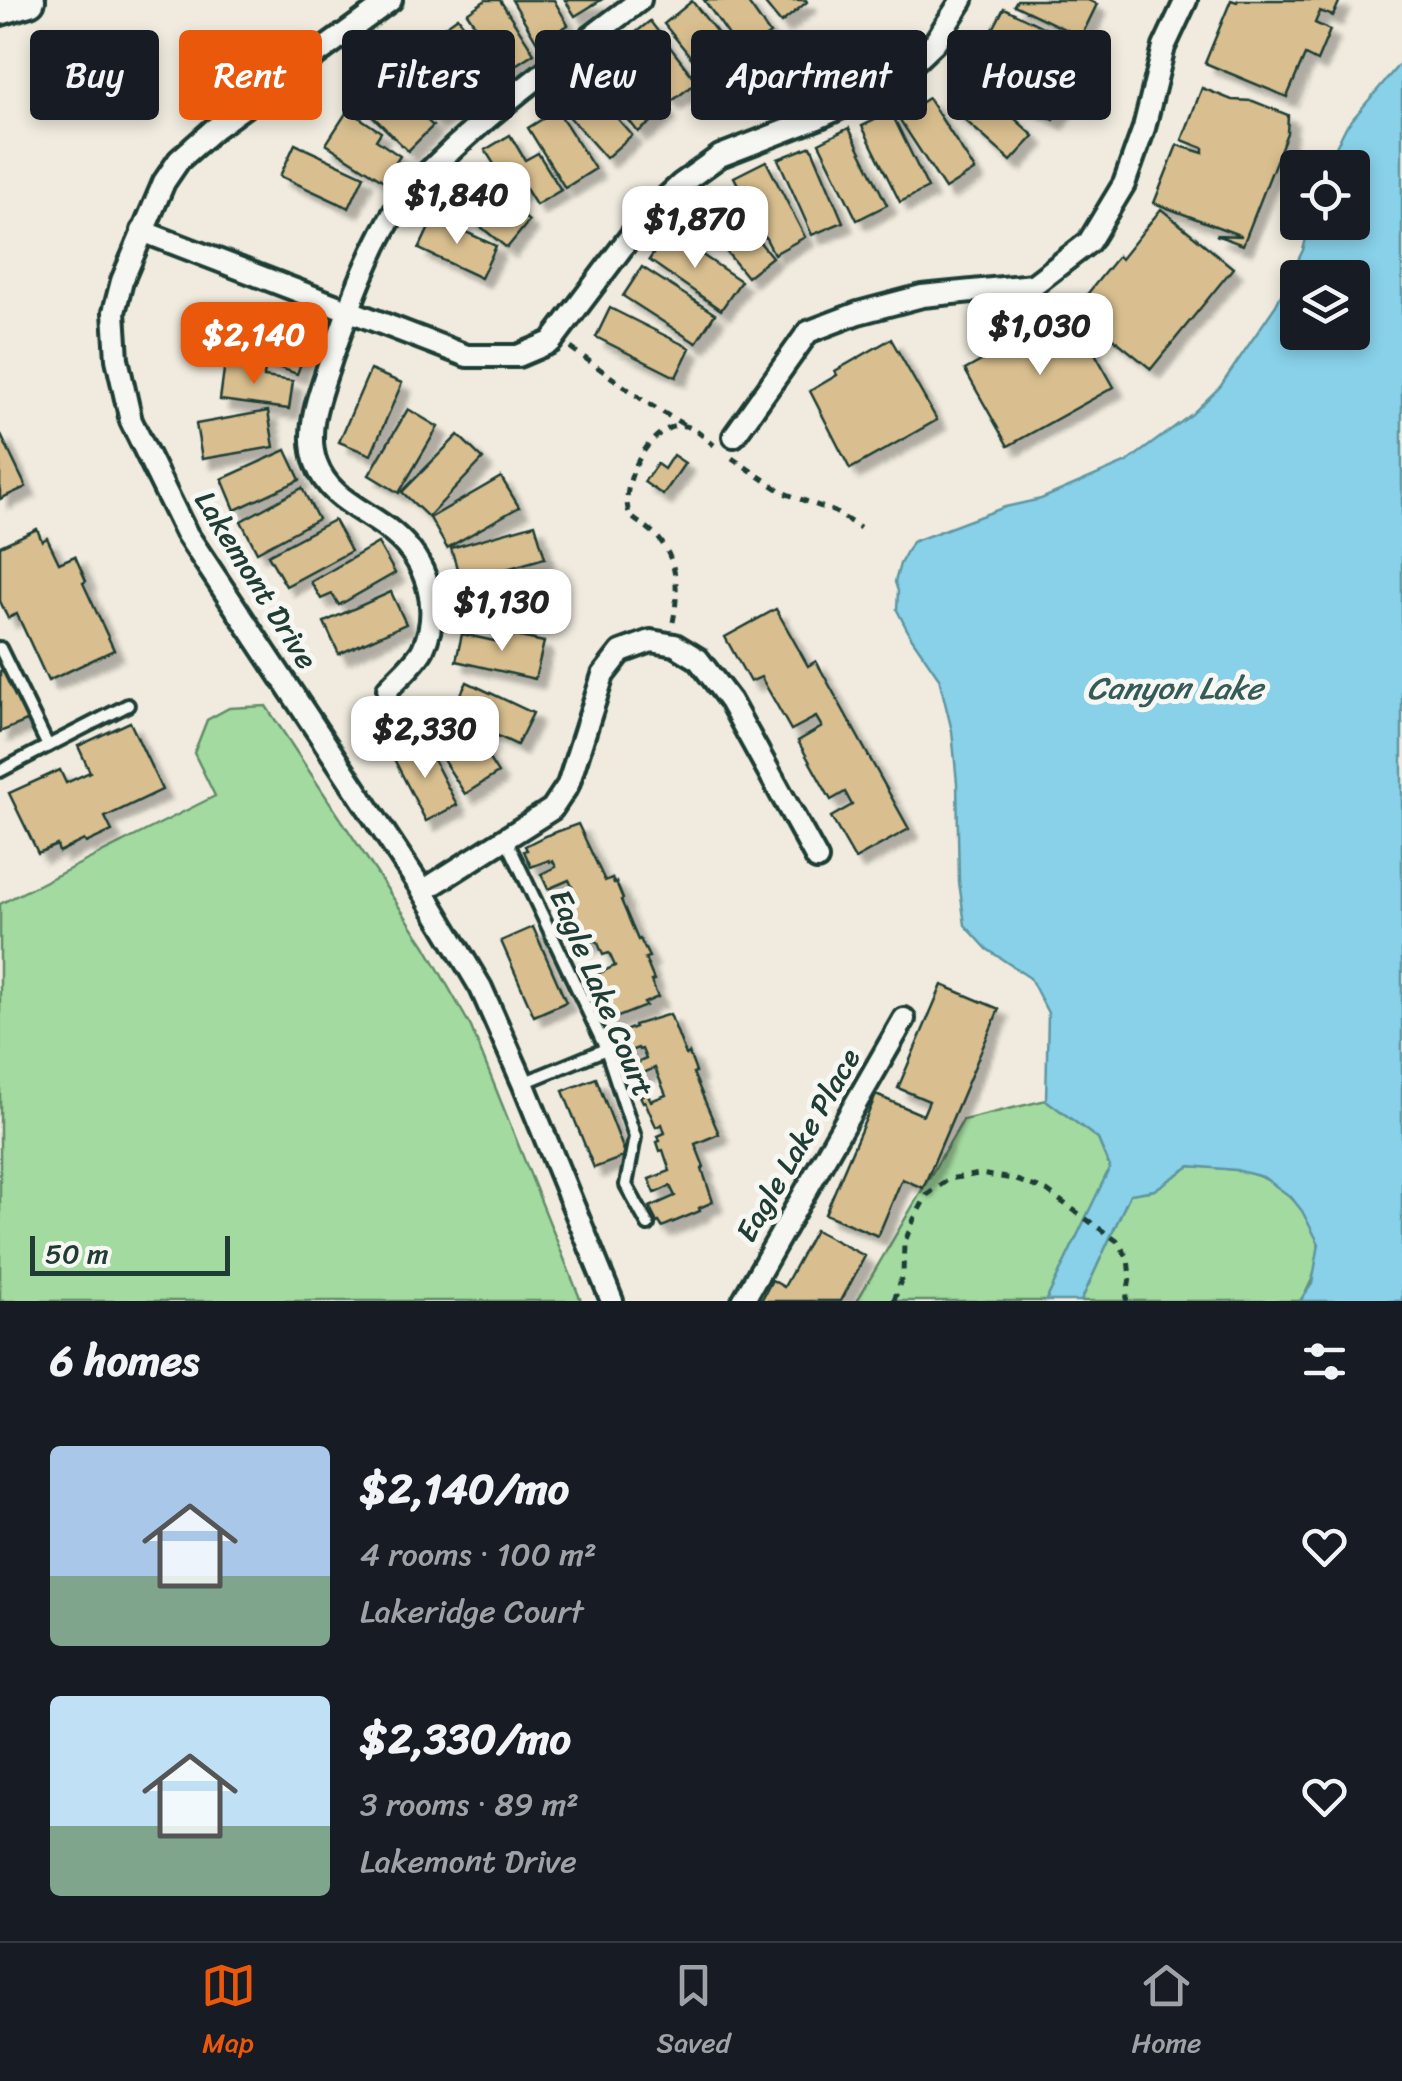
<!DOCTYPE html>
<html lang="en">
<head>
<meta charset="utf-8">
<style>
  :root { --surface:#171b24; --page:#20242c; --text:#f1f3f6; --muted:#9ea1a6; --line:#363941; --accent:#ea580c }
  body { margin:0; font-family:Sriracha,sans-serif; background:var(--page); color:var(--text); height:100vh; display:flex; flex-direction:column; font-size:38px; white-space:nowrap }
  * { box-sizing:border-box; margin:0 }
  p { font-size:32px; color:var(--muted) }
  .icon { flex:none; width:55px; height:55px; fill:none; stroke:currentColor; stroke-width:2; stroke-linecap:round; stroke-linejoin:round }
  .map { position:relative; height:1301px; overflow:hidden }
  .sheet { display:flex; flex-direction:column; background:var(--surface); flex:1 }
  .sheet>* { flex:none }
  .top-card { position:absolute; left:30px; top:30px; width:1342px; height:90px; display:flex; gap:20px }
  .buttons { position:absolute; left:1280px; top:150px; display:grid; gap:20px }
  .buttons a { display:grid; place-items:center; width:90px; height:90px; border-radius:10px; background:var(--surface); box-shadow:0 5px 15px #0003; font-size:50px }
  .scale { position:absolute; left:30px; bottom:25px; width:200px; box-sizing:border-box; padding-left:10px; border:5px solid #1f3d34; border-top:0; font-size:28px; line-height:35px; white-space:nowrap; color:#1f3d34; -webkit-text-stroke:8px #f6f6f2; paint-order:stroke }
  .price { position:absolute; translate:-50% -85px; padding:0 22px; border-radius:20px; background:#fff; color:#222; font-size:32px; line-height:65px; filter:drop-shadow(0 2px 5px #0008) }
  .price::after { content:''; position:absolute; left:50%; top:60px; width:30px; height:22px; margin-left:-15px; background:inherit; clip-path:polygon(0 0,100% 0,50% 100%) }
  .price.on { background:var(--accent); color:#fff }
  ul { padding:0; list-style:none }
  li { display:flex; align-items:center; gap:30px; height:250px; padding:0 50px }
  li span { display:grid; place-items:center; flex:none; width:280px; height:200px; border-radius:10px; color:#555 }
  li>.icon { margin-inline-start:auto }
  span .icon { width:120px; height:120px; fill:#fffc; stroke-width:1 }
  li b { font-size:42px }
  h2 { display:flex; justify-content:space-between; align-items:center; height:120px; padding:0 50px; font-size:42px }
  .pill { padding:0 35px; border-radius:10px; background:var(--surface); box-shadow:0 5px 15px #0003; font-size:35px; line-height:90px }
  .pill.on { background:var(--accent); color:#fff }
  .tab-bar { display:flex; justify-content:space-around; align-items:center; height:140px; border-top:2px solid var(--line); background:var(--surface); font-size:28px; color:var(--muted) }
  .tab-bar a { display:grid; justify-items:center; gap:5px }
  .tab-bar .on { color:var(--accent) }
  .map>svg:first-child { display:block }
  .green { fill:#a3da9f; stroke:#618c6a; stroke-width:2.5 }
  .water { fill:#88d1e9; stroke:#5e96a1; stroke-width:2.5; fill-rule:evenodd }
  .building { fill:#d9bf8f; stroke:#1f3d34; stroke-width:2.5; filter:url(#shadow) }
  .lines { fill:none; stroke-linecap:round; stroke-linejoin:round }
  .service-casing { stroke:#1f3d34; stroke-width:18 }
  .minor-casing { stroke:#1f3d34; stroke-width:28 }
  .secondary-casing { stroke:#1f3d34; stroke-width:38 }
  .path { stroke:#1f3d34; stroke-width:5; stroke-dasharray:8 8; stroke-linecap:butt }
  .service { stroke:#f6f6f2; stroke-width:10 }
  .minor { stroke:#f6f6f2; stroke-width:20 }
  .secondary { stroke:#f6f6f2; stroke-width:30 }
  .labels { text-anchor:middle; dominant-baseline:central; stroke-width:10; stroke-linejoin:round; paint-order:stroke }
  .street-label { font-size:30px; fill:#1f3d34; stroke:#f6f6f2 }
  .water-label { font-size:32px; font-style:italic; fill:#345b58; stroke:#f6f6f2 }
</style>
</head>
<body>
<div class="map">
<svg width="1402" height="1301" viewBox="0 0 1402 1301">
  <defs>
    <filter id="shadow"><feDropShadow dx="9" dy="9" stdDeviation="2.5" flood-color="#0004"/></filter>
  </defs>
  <rect width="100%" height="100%" fill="#f0ebde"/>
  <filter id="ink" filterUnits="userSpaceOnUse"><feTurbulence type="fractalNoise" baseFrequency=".01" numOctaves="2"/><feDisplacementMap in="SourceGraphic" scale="20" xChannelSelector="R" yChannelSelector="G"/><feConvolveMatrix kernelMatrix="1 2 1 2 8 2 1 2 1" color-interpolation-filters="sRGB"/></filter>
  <g filter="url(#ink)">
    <g class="green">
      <polygon points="266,706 425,946 471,1027 581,1301 0,1301 0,904 215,796 194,753 207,720 229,708"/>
      <polygon points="1046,1100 1098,1139 1110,1168 1046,1301 857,1301 963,1120"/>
      <path d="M1190 1166C1213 1168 1239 1168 1261 1177 1286 1187 1311 1215 1318 1241 1322 1260 1311 1286 1300 1301H1081L1130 1194 1154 1190Z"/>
    </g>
    <path class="water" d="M1402 61V1301H1300L1312 1284 1319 1244 1302 1211 1291 1197 1263 1177 1236 1170 1190 1166 1154 1190 1130 1194 1081 1301H1046L1110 1167 1098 1139 1046 1100 1048 1013 1030 978 987 949 965 925 959 882 957 783 952 731 939 678 911 637 897 610 898 591 895 582 900 564 912 542 1005 507 1041 499 1127 462 1192 414 1220 387 1276 305 1303 250 1310 223 1352 222V168L1326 167 1346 127ZM1298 278H1352V332H1298Z"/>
    <g class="building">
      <polygon points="486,0 500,0 534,53 506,71 467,13"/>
      <polygon points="512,0 554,0 568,25 538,44"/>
      <polygon points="565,0 601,0 575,16"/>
      <polygon points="704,0 746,0 770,34 742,54"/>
      <polygon points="762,0 806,0 807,2 781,23"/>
      <polygon points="1017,0 1088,0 1097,4 1081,37 1014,5"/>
      <polygon points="1231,0 1237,2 1238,0 1340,0 1333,16 1320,11 1315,23 1330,30 1317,61 1305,55 1287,97 1205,63"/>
      <polygon points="692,1 735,55 707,77 664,24"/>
      <polygon points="1004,8 1084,47 1068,78 988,39"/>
      <polygon points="458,17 499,74 472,93 431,36"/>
      <polygon points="650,21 697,82 672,101 625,41"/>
      <polygon points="420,42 463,100 435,121 392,63"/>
      <polygon points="992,48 1071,89 1054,120 976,79"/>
      <polygon points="623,56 666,111 638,132 595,77"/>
      <polygon points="381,75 433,126 408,151 356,100"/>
      <polygon points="970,78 1034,136 1011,161 947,104"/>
      <polygon points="585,82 632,135 606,158 559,105"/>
      <polygon points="1202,88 1232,100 1253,101 1288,115 1287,133 1243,245 1216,235 1242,236 1154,203 1177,145 1203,153 1203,148 1182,140"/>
      <polygon points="928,98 975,170 945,189 898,117"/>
      <polygon points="348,110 381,132 376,140 400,156 384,181 326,144"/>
      <polygon points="557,110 595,169 565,188 528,128"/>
      <polygon points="891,112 928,188 900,202 862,126"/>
      <polygon points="849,128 887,205 857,220 819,143"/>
      <polygon points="510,135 525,160 538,153 561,190 536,205 525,187 513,194 485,150"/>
      <polygon points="295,144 364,176 349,208 280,176"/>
      <polygon points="811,146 843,222 812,235 778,159"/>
      <polygon points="766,161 805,237 774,254 734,177"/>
      <polygon points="470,174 529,221 507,248 449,201"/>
      <polygon points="717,190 772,257 747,277 693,211"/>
      <polygon points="1161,209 1233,268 1151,369 1076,308 1118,256 1121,259"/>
      <polygon points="434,217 496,246 481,278 419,249"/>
      <polygon points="668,232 741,281 721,310 649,260"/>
      <polygon points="642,267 715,314 696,343 623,296"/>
      <polygon points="610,308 690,348 676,377 596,337"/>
      <polygon points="1071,311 1114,387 1008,446 965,370"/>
      <polygon points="242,316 310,340 297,374 230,350"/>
      <polygon points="891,339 937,420 850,469 810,391 837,375 835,371"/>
      <polygon points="225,362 265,367 264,377 293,381 289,409 220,400"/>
      <polygon points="370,370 402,383 371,455 339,442"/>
      <polygon points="408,409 438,427 399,493 369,475"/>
      <polygon points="268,411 274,447 202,459 196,424"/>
      <polygon points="0,433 26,487 0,499"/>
      <polygon points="458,435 483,459 428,517 402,492"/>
      <polygon points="286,450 300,480 235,510 222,479"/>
      <polygon points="673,455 685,463 663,495 644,482 657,464 664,469"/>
      <polygon points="501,477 519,507 447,548 430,518"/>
      <polygon points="302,488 318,519 257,552 241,521"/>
      <polygon points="334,520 351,551 286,586 268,555"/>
      <polygon points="535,524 545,558 461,582 451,548"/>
      <polygon points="37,529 42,541 47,538 59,563 75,556 86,581 83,583 114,650 48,681 17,614 8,618 0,601 0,546"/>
      <polygon points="378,543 395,573 339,605 332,594 321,599 311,582"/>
      <polygon points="462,585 549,586 548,622 461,620"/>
      <polygon points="391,592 406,624 339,654 324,622"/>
      <polygon points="776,609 808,666 816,661 909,829 855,859 831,817 852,805 845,792 831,800 798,741 822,727 816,717 791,730 761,677 750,682 725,637"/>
      <polygon points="501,633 544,642 535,679 456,661 462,634 499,642"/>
      <polygon points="5,669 27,721 0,732 0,671"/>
      <polygon points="467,682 533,713 517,745 451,714"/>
      <polygon points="447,715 466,746 476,739 498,773 465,794 424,730"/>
      <polygon points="130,722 162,790 105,817 112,831 86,843 84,840 59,852 57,845 38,853 9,793 60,770 66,783 90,772 78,746"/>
      <polygon points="424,741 457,805 426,821 393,757"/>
      <polygon points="578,824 605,881 612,878 614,883 616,882 623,899 621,900 638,940 640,939 649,957 645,958 654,980 651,981 658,997 644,1003 646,1006 608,1021 598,1003 602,1001 599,994 603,993 595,975 615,966 609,953 603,955 598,943 594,940 579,946 571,926 578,923 576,918 569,921 561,906 563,905 561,901 576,895 569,880 548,889 541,874 556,867 553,861 550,862 549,860 531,867 524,851 527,850 525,846 545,836"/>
      <polygon points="533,927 566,1002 534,1016 501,941"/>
      <polygon points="942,985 999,1009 923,1188 902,1179 878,1236 825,1214 876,1095 923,1115 929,1101 898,1088"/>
      <polygon points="670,1014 686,1055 689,1053 696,1072 693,1073 719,1134 695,1144 704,1167 702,1169 713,1202 699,1208 700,1211 662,1227 659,1222 657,1223 650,1207 675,1196 670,1186 655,1193 649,1179 670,1171 663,1150 660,1151 657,1142 660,1141 658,1136 665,1133 662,1124 656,1127 645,1101 643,1102 640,1096 647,1093 651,1101 666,1095 655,1068 636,1076 632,1065 646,1059 642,1049 639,1050 638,1048 619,1055 613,1040 616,1039 614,1035 635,1027 634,1025"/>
      <polygon points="596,1078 626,1156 594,1168 563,1091"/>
      <polygon points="815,1230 865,1256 841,1301 761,1301 772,1280 784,1287"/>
    </g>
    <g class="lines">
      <defs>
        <g id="service">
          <polyline points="0,648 48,746 0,771"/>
          <polyline points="48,746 128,705"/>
          <polyline points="506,839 606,1049 635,1137 626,1185 648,1225"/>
          <polyline points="523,1083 606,1049"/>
        </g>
        <g id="minor">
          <polyline points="391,0 214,129 179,160 164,182 122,281 114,312 117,359 131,421 186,533 423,891 481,988 523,1083 612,1301"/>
          <polyline points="142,231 467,356 518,356 551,342 645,217 681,184 720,156 818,118 890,85 935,42 962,0"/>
          <polyline points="734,436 808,332 858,313 922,296 1033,285 1089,242 1124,184 1144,128 1164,47 1186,0"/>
          <path d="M388 689C398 677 416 663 423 649 442 608 427 561 393 533 366 510 329 500 316 463 304 429 321 391 331 359 350 305 370 248 402 200 411 186 427 174 439 162 500 102 572 52 640 0"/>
          <polyline points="423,891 552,809 568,785 603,675 621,652 651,641 675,645 698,659 730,701 817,859"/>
          <polyline points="743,1301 904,1019"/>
        </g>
        <polyline id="secondary" points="0,9 29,0"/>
      </defs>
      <use href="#service" class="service-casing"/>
      <use href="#minor" class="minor-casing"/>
      <use href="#secondary" class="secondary-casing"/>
      <g class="path">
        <polyline points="571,348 647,403 686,426"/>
        <polyline points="732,458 784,493 835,512 860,528"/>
        <path d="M673 622C680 589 677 552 650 530 642 523 630 520 628 509 621 481 653 416 689 427 697 430 707 440 714 445"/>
        <polyline points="894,1301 903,1274 904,1244 914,1219 927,1195 949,1179 979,1174 1014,1179 1047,1191 1117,1241 1128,1258 1130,1278 1126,1301"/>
      </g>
      <use href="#service" class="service"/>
      <use href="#minor" class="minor"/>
      <use href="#secondary" class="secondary"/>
    </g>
  </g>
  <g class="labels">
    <g class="street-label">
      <text transform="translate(256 580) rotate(58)">Lakemont Drive</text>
      <text transform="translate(602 993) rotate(67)">Eagle Lake Court</text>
      <text transform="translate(798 1145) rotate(-60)">Eagle Lake Place</text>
    </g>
    <g class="water-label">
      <text x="1175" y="688">Canyon Lake</text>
    </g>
  </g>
</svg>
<div class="buttons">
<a><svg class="icon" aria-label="locate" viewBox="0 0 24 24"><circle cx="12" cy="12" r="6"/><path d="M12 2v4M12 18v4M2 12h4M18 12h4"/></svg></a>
<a><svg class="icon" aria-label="layers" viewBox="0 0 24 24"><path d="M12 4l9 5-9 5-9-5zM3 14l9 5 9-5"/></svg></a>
</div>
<div class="scale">50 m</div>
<b class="price" style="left:457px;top:247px">$1,840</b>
<b class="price" style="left:695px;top:271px">$1,870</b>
<b class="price" style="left:1040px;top:378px">$1,030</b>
<b class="price on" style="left:254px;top:387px">$2,140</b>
<b class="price" style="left:502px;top:654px">$1,130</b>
<b class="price" style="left:425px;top:781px">$2,330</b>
<div class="top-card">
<a class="pill">Buy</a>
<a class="pill on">Rent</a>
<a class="pill">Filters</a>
<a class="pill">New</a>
<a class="pill">Apartment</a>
<a class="pill">House</a>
</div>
</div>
<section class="sheet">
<h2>6 homes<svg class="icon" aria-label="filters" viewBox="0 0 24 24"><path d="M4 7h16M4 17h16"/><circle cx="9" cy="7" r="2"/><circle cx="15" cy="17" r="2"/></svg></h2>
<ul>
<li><span style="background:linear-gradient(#a9c7e8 65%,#7fa58c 0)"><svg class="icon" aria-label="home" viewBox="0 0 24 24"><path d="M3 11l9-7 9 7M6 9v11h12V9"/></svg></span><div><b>$2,140/mo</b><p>4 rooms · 100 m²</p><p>Lakeridge Court</p></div><svg class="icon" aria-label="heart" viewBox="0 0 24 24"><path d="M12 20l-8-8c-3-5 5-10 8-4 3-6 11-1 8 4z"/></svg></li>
<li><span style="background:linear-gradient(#bfe0f5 65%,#7fa58c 0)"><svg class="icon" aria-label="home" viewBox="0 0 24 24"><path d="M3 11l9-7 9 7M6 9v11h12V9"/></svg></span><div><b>$2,330/mo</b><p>3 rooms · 89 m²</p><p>Lakemont Drive</p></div><svg class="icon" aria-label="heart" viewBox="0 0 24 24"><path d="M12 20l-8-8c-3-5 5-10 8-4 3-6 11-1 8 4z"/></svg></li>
</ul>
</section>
<nav class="tab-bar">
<a class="on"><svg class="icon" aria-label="map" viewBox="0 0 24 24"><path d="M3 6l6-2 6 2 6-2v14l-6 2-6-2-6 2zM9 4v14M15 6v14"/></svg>Map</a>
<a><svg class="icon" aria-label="saved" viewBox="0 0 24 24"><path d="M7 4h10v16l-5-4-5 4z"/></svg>Saved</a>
<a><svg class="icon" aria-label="home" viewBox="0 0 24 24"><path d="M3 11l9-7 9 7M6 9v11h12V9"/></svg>Home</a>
</nav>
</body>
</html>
